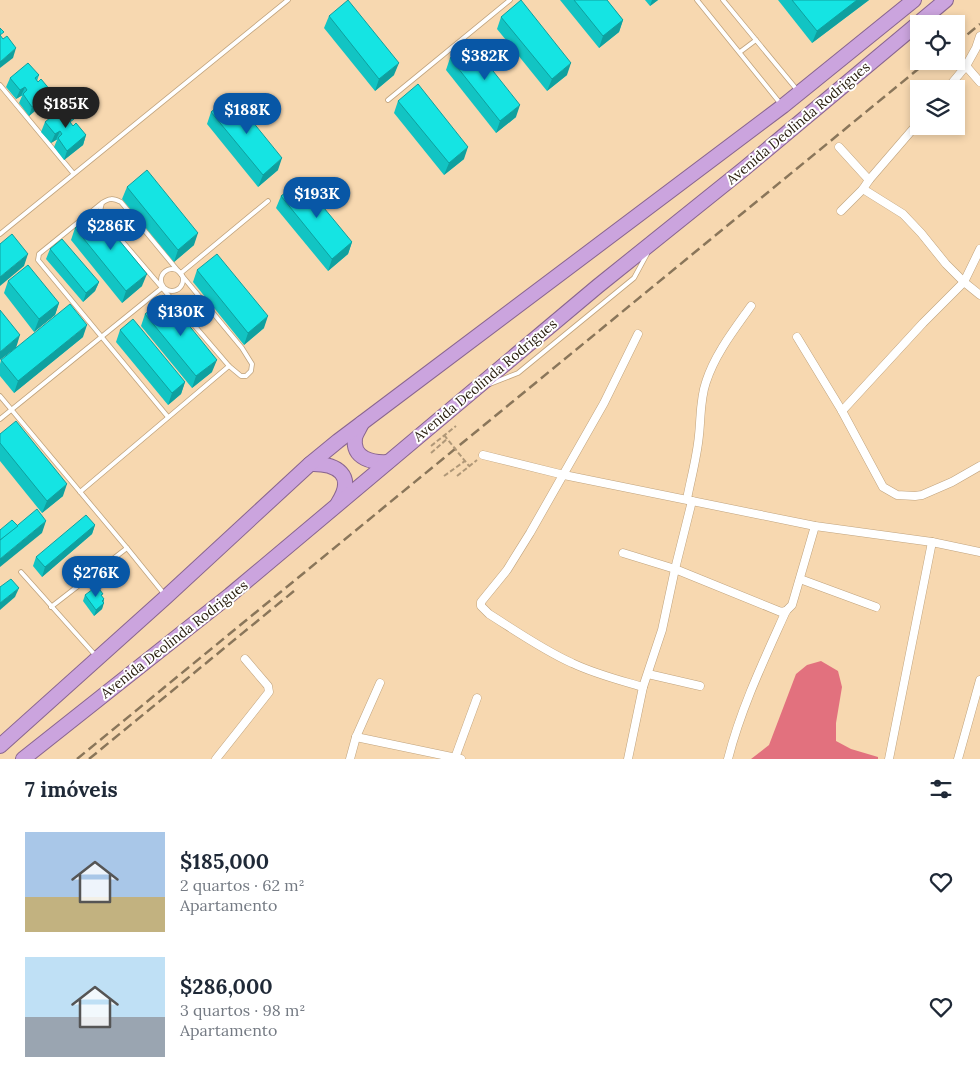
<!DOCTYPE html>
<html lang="pt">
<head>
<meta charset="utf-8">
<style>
  :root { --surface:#fff; --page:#f2f2f3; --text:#1f2937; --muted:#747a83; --accent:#0857a6 }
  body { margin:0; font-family:Lora,serif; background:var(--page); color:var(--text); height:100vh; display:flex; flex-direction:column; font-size:19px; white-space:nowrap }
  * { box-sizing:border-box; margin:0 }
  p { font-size:16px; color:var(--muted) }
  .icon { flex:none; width:28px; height:28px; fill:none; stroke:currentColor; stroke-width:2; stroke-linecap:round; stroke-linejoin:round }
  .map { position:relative; height:759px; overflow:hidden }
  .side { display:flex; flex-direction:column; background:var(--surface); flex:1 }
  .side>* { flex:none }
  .controls { position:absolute; left:910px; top:15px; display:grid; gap:10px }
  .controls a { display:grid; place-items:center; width:55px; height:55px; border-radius:0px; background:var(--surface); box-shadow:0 2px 8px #0003; font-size:25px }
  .price { position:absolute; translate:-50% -42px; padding:0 11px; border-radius:18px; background:var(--accent); color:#fff; font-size:16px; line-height:32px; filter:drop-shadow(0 1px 2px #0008) }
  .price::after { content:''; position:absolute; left:50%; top:30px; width:15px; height:11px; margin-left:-8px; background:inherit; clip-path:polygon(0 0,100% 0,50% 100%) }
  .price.active { background:#222; color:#fff }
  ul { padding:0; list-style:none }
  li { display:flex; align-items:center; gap:15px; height:125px; padding:0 25px }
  li span { display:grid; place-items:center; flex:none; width:140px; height:100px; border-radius:0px; color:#555 }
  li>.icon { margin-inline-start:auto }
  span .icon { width:60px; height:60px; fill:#fffc; stroke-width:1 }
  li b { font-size:21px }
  h2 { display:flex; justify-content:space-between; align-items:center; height:60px; padding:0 25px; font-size:21px }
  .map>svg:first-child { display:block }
  .water { fill:#e2717e }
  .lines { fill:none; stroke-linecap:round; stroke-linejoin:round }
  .service-casing { stroke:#c0a37d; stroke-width:5.5 }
  .minor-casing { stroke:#c0a37d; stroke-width:9 }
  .trunk-casing { stroke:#89658f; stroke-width:16 }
  .path { stroke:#b09878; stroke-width:2; stroke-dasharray:5 2.5; stroke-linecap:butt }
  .service { stroke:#fff; stroke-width:4 }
  .minor { stroke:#fff; stroke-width:8 }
  .trunk { stroke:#cba4de; stroke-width:14 }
  .rail { stroke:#8a765a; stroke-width:2.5; stroke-dasharray:10 5; stroke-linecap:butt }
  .path-bridge { stroke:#b09878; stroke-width:2; stroke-dasharray:5 2.5; stroke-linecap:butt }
  .wall { fill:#12c4c3 }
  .shaded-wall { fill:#0fa09f }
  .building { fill:#15e4e3; stroke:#0fa09f }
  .labels { text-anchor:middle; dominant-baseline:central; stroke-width:4; stroke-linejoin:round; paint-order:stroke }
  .street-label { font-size:14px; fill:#271c0c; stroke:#fff }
</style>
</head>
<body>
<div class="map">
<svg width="980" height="759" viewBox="0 0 980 759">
  <rect width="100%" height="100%" fill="#f7d8b0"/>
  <polygon class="water" points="821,661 838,671 842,687 836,723 836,741 851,749 878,757 878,759 751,759 769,745 796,674 807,665"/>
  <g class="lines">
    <defs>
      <g id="service">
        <polyline points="697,0 780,103"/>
        <polyline points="723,0 798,91"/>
        <polyline points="740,52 756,40"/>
        <polyline points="0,85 73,173"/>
        <polyline points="388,100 510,0"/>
        <path d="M102 203 100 211 104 220 229 366 241 376H246L251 371 252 364 242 348 121 202C113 198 109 198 102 203L39 254 38 260 168 417"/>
        <polyline points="0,234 288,0"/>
        <circle cx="172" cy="280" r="11"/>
        <polyline points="181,273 268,201"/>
        <polyline points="490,384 518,373 634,278 647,254"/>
        <polyline points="0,396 127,548 51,607"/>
        <polyline points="0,419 163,287"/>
        <polyline points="80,492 229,366"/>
        <polyline points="127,548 165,595"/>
        <polyline points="21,572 96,656"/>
      </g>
      <g id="minor">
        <polyline points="980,36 976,48 966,66 980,82"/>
        <polyline points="947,89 966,66"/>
        <polyline points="839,147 869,180 863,189 903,214 921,233 946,264 964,282 980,295"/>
        <polyline points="869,180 919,122"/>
        <polyline points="841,211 863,189"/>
        <path d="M638 334 604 403 530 533 507 570 481 602V606L489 614C516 631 543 650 572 663 595 674 619 680 643 687"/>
        <polyline points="797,337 842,411 883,487 897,495 915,496 922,495 952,482 980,466"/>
        <polyline points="842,411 923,323 964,282 980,249"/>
        <polyline points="483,455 564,475 815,526 932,542 980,552"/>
        <path d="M687 499C691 478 697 457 699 435 701 417 700 399 706 382 715 354 734 330 751 306"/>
        <polyline points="623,553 675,569 781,612 786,611"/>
        <polyline points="800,579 876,607"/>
        <polyline points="648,674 700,686"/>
        <polyline points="356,737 461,759"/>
        <polyline points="455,758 477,698"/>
        <polyline points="216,759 269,692 268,686 245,659"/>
        <polyline points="350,759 356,737 380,683"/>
        <polyline points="628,759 643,687 662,630 675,569 692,501"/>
        <path d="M728 759C741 708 764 660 786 611L792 605 815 526"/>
        <polyline points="889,759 932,542"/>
        <polyline points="958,759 980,680"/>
      </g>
      <g id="trunk">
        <path d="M362 423C360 428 356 433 355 438 352 459 373 463 388 462"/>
        <path d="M310 464C337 463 356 475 338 503"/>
        <polyline points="0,746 166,597 310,464 338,441 783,106 914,0"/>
        <polyline points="23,759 230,595 598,286 745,168 946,0"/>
      </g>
    </defs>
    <use href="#service" class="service-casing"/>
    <use href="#minor" class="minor-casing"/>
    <use href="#trunk" class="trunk-casing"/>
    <g class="path">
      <polyline points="431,446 456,426"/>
      <polyline points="431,453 447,439"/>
      <polyline points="444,476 465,461"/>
      <polyline points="457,476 477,460"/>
    </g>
    <use href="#service" class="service"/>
    <use href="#minor" class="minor"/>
    <use href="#trunk" class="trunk"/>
    <g class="rail">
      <polyline points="956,44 980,24"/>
      <polyline points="77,759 928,61"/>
      <polyline points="89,759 294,591"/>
    </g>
    <polyline class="path-bridge" points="444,435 469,466"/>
  </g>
  <g class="wall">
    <polygon points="560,0 607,0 623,20 619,32 599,48"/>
    <polygon points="645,0 658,0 650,6"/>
    <polygon points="778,0 869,0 812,43"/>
    <polygon points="329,16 394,75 375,91 324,28"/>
    <polygon points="501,17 567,75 547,91 497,29"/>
    <polygon points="450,58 516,117 496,133 446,70"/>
    <polygon points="39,75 37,81 51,91 48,100 29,116 19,103 22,96 21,96 16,99 6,87 10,78"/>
    <polygon points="398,101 464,159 444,175 394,113"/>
    <polygon points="211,112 278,170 258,187 207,124"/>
    <polygon points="45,122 72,125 86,135 83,145 64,160 54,147 57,140 56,140 51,143 41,132"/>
    <polygon points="127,187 194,245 174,262 122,199"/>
    <polygon points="281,196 352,242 348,254 328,271 276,208"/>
    <polygon points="75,228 142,286 122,303 71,240"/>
    <polygon points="50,249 99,282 95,291 83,302 46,259"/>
    <polygon points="197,270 264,328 244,345 193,282"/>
    <polygon points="8,281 59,303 55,315 34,332 4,293"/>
    <polygon points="145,314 212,372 192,388 141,326"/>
    <polygon points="120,330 185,382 181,394 168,405 116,342"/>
    <polygon points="83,337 14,393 0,376 0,364 1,360"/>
    <polygon points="0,434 63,496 42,513 0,461"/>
    <polygon points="95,525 92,534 42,577 33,566 36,557"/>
    <polygon points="85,595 102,597 104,599 102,609 94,616 83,601"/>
  </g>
  <g class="shaded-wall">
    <polygon points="652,0 658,0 650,6"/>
    <polygon points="857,0 869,0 812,43 817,31"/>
    <polygon points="623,20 619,32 599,48 603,36"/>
    <polygon points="16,48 13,58 0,68 0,62"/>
    <polygon points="399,63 394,75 375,91 379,79"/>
    <polygon points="571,63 567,75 547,91 552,79"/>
    <polygon points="25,87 21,96 16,99 20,90"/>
    <polygon points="51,91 48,100 29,116 32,107"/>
    <polygon points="520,105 516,117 496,133 500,121"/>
    <polygon points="60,131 56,140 51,143 55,134"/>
    <polygon points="86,135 83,145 64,160 67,151"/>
    <polygon points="468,147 464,159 444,175 449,163"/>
    <polygon points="282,158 278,170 258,187 263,175"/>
    <polygon points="198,233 194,245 174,262 178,250"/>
    <polygon points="352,242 348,254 328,271 332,259"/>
    <polygon points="28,254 24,266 0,286 0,277"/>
    <polygon points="147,274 142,286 122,303 126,291"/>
    <polygon points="99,282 95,291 83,302 86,293"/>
    <polygon points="59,303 55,315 34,332 39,319"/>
    <polygon points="268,316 264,328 244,345 248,333"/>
    <polygon points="87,325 83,337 14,393 18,381"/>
    <polygon points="20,335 16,348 0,360 0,352"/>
    <polygon points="217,360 212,372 192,388 196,376"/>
    <polygon points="185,382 181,394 168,405 172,393"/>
    <polygon points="67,484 63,496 42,513 47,501"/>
    <polygon points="46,521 42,533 0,567 0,559"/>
    <polygon points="95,525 92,534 42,577 45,567"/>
    <polygon points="19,588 15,597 0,610 0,603"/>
    <polygon points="104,599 103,604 104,603 102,609 94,616 96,610 102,601"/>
  </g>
  <g class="building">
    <polygon points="348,0 399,63 379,79 329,16"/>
    <polygon points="521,0 571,63 552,79 501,17"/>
    <polygon points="574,0 607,0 623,20 603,36"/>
    <polygon points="792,0 857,0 817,31"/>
    <polygon points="0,28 4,32 0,35 3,39 7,36 16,48 0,62"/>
    <polygon points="470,42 520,105 500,121 450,58"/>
    <polygon points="28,63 39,75 35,78 38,82 41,79 51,91 32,107 23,94 27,90 25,87 20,90 10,78"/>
    <polygon points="418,84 468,147 449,163 398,101"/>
    <polygon points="231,95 282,158 263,175 211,112"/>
    <polygon points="63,107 74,119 70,122 73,126 76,123 86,135 67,151 58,138 62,134 60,131 55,134 45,122"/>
    <polygon points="147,170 198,233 178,250 127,187"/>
    <polygon points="301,180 352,242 332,259 281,196"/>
    <polygon points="95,211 147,274 126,291 75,228"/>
    <polygon points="12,234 28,254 0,277 0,244"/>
    <polygon points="62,239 99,282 86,293 50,249"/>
    <polygon points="217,254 268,316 248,333 197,270"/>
    <polygon points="28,265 59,303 39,319 8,281"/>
    <polygon points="166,297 217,360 196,376 145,314"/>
    <polygon points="70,304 87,325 18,381 1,360"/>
    <polygon points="0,310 20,335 0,352"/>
    <polygon points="133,319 185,382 172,393 120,330"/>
    <polygon points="16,421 67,484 47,501 0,443 0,434"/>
    <polygon points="37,509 46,521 0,559 0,540"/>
    <polygon points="86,515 95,525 45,567 36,557"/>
    <polygon points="12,520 18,526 0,540 0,530"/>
    <polygon points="11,579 19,588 0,603 0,587"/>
    <polygon points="97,586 103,594 101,595 104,599 102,601 104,603 96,610 85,595"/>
  </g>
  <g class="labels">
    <g class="street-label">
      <text transform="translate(798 123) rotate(-40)">Avenida Deolinda Rodrigues</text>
      <text transform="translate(485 380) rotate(-40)">Avenida Deolinda Rodrigues</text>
      <text transform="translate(174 639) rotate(-38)">Avenida Deolinda Rodrigues</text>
    </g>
  </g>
</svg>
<div class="controls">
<a><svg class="icon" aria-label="locate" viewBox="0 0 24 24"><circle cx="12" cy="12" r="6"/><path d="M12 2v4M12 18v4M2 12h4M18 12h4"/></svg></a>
<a><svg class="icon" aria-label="layers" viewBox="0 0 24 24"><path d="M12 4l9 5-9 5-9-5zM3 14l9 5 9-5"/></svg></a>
</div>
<b class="price" style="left:485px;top:81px">$382K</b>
<b class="price active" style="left:66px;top:129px">$185K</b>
<b class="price" style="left:247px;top:135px">$188K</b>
<b class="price" style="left:317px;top:219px">$193K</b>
<b class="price" style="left:111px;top:251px">$286K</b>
<b class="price" style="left:181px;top:337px">$130K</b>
<b class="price" style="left:96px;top:598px">$276K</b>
</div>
<section class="side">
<h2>7 imóveis<svg class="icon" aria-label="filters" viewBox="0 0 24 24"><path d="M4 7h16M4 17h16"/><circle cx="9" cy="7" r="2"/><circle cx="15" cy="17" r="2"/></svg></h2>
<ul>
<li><span style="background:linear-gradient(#a9c7e8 65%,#c2b280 0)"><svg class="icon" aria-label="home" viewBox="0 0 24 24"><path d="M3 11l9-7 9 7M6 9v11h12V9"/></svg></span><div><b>$185,000</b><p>2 quartos · 62 m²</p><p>Apartamento</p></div><svg class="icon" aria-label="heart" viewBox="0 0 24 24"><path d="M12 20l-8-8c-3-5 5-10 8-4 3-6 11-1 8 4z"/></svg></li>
<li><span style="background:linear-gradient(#bfe0f5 60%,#9aa5b1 0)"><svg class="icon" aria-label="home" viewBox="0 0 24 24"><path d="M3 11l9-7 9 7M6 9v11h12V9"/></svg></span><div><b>$286,000</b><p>3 quartos · 98 m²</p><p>Apartamento</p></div><svg class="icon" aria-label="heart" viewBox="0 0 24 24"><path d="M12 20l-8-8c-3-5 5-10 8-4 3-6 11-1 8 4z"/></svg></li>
</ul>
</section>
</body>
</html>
